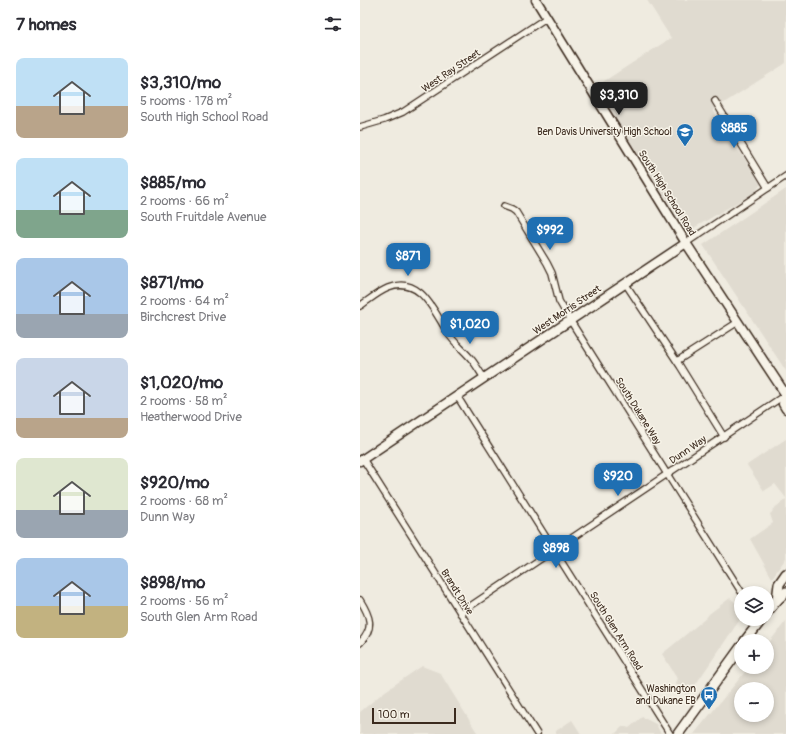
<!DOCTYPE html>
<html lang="en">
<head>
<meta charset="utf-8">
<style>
  :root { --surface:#fff; --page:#f2f2f3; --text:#2b2b33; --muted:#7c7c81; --accent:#1f6fb2 }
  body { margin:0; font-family:Pangolin,sans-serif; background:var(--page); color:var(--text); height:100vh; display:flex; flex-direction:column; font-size:15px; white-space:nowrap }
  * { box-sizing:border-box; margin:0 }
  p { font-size:13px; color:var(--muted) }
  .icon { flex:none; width:22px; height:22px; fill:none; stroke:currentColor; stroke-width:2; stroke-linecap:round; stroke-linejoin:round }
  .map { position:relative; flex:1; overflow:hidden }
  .drawer { display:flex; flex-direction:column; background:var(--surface); width:360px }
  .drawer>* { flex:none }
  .tools { position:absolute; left:374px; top:586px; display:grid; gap:8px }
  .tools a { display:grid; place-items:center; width:40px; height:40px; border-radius:50%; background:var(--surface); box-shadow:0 2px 6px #0003; font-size:20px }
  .scale { position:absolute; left:12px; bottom:10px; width:84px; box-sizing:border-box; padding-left:4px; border:2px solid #3b2a1e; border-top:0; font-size:11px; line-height:14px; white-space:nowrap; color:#3b2a1e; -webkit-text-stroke:3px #f7f3e8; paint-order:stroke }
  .price { position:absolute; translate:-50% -34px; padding:0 9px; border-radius:8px; background:var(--accent); color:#fff; font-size:13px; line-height:26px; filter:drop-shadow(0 1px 2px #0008) }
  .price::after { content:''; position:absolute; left:50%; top:24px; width:12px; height:9px; margin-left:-6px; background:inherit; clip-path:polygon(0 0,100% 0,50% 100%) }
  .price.current { background:#222; color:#fff }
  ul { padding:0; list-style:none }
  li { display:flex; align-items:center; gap:12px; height:100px; padding:0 16px }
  li span { display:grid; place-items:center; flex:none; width:112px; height:80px; border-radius:8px; color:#555 }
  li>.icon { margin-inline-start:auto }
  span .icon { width:48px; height:48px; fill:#fffc; stroke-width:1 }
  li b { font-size:17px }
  h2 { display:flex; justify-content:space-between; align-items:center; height:48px; padding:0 16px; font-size:17px }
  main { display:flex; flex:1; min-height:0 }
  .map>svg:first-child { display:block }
  .built { fill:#e0dbd0; fill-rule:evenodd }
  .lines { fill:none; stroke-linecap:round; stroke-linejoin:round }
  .street-casing { stroke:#3b2a1e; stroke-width:8 }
  .secondary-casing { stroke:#3b2a1e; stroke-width:11 }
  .primary-casing { stroke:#3b2a1e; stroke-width:12 }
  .street { stroke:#f7f3e8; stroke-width:5.5 }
  .secondary { stroke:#f7f3e8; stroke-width:8 }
  .primary { stroke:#f7f3e8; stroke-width:9 }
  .labels { text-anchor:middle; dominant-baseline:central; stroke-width:3; stroke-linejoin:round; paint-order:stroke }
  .street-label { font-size:10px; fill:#3b2a1e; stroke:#f7f3e8 }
  .poi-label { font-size:10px; fill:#3b2a1e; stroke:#f7f3e8; text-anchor:end }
</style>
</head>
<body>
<main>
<section class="drawer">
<h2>7 homes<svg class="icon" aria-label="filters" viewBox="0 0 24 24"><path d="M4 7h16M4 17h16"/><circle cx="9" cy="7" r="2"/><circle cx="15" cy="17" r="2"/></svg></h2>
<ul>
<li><span style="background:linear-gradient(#bfe0f5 60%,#b9a48a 0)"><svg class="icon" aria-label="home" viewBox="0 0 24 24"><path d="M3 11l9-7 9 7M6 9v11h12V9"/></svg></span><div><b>$3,310/mo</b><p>5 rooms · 178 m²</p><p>South High School Road</p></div></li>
<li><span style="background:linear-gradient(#bfe0f5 65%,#7fa58c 0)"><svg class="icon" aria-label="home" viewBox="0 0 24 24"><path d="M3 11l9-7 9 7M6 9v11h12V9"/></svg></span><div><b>$885/mo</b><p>2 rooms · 66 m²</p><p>South Fruitdale Avenue</p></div></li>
<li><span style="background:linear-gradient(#a9c7e8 70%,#9aa5b1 0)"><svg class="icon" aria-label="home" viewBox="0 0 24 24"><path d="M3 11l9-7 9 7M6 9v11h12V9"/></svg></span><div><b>$871/mo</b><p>2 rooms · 64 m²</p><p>Birchcrest Drive</p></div></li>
<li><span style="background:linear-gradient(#c9d6e8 75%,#b9a48a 0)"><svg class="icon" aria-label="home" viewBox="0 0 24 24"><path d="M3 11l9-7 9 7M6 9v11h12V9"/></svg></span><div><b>$1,020/mo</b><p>2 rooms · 58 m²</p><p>Heatherwood Drive</p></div></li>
<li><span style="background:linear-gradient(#dfe7d0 65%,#9aa5b1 0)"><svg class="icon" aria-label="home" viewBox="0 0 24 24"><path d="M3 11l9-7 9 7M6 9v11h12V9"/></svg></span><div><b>$920/mo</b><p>2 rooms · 68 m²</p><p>Dunn Way</p></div></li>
<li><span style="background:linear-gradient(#a9c7e8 60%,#c2b280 0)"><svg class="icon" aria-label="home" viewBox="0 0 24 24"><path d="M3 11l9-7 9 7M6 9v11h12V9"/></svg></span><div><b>$898/mo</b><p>2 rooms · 56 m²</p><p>South Glen Arm Road</p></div></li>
</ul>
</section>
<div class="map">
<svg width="426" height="734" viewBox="0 0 426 734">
  <rect width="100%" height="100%" fill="#efebe0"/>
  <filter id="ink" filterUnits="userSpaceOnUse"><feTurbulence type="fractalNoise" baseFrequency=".025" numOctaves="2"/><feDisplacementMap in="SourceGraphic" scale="8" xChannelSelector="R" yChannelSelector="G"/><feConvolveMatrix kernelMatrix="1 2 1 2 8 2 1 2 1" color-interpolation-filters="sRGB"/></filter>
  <g filter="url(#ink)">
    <g class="built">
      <polygon points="287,0 426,0 426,63 353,110 401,184 395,192 332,229 325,227 235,87 311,38"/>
      <polygon points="426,189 426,371 343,245"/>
      <polygon points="426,439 426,498 415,484 404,491 387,465"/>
      <polygon points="426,499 426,558 412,578 390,539 413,523 410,514 413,511 412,510"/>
      <polygon points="370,598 381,607 381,618 327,697 315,682 318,679 302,654 346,618 349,614"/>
      <path d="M426 621V734H334L389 667H407V645ZM381 689H407V715H381Z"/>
      <polygon points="62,666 80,673 118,734 0,734 0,712 24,692"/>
      <polygon points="282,717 296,724 301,734 255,734 263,726 269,728"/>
      <polygon points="212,720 221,734 196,734 196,731"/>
    </g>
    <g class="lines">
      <defs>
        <g id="street">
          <polyline points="355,101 408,188"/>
          <polyline points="0,127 24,120 43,112 186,18"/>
          <polyline points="144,206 152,209 156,212 187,263 192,273 199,301 210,320 382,593"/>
          <polyline points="326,243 426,176"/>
          <polyline points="265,283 320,366 364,437"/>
          <path d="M0 306C9 300 18 292 28 288 61 275 74 312 88 333 94 343 104 350 112 360 116 365 120 372 124 378"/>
          <polyline points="317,361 378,322"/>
          <polyline points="97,396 310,734"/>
          <polyline points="3,459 177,734"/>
          <path d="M0 600C10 616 15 628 0 643"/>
          <polyline points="100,613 425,395"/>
        </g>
        <g id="secondary">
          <polyline points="176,0 326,243 426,395"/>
          <polyline points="425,395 423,404 426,409"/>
          <polyline points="0,461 326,243"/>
        </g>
        <g id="primary">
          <polyline points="417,600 419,584 426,574"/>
          <polyline points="407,612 417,600 426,592"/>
          <polyline points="385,641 402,619"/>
          <polyline points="318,734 381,647"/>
        </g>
      </defs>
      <use href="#street" class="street-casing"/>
      <use href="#secondary" class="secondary-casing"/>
      <use href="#primary" class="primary-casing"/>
      <use href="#street" class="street"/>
      <use href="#secondary" class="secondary"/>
      <use href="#primary" class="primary"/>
    </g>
  </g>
  <defs>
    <symbol id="school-pin" viewBox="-11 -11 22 30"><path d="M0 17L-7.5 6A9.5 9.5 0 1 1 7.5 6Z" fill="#1f6fb2" stroke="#f7f3e8"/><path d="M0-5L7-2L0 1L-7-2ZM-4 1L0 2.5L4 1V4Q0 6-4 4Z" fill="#fff"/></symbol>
    <symbol id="bus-pin" viewBox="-11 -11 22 30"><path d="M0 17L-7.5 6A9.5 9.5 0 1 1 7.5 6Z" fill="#1f6fb2" stroke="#f7f3e8"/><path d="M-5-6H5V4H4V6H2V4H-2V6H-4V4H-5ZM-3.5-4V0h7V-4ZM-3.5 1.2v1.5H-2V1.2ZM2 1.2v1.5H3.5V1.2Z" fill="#fff"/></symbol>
  </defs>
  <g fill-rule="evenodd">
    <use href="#school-pin" x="315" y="122" width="20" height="27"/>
    <use href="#bus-pin" x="339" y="685" width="20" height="27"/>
  </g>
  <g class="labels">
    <g class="street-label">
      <text transform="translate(91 71) rotate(-34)">West Ray Street</text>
      <text transform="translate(307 193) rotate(58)">South High School Road</text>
      <text transform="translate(207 310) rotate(-34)">West Morris Street</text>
      <text transform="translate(278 411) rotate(58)">South Dukane Way</text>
      <text transform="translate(328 450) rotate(-34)">Dunn Way</text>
      <text transform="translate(97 592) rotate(58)">Brandt Drive</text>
      <text transform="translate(256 631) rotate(58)">South Glen Arm Road</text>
    </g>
    <g class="poi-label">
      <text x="312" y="132">Ben Davis University High School</text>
      <text x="336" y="689">Washington<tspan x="336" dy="12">and Dukane EB</tspan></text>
    </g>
  </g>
</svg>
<div class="tools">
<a><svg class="icon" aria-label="layers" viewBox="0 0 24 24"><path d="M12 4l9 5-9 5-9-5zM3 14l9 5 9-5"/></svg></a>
<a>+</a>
<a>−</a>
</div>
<div class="scale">100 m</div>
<b class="price current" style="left:259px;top:116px">$3,310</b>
<b class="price" style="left:374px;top:149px">$885</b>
<b class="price" style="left:190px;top:251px">$992</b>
<b class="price" style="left:48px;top:277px">$871</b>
<b class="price" style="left:110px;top:345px">$1,020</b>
<b class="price" style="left:258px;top:497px">$920</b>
<b class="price" style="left:196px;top:569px">$898</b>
</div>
</main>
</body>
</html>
